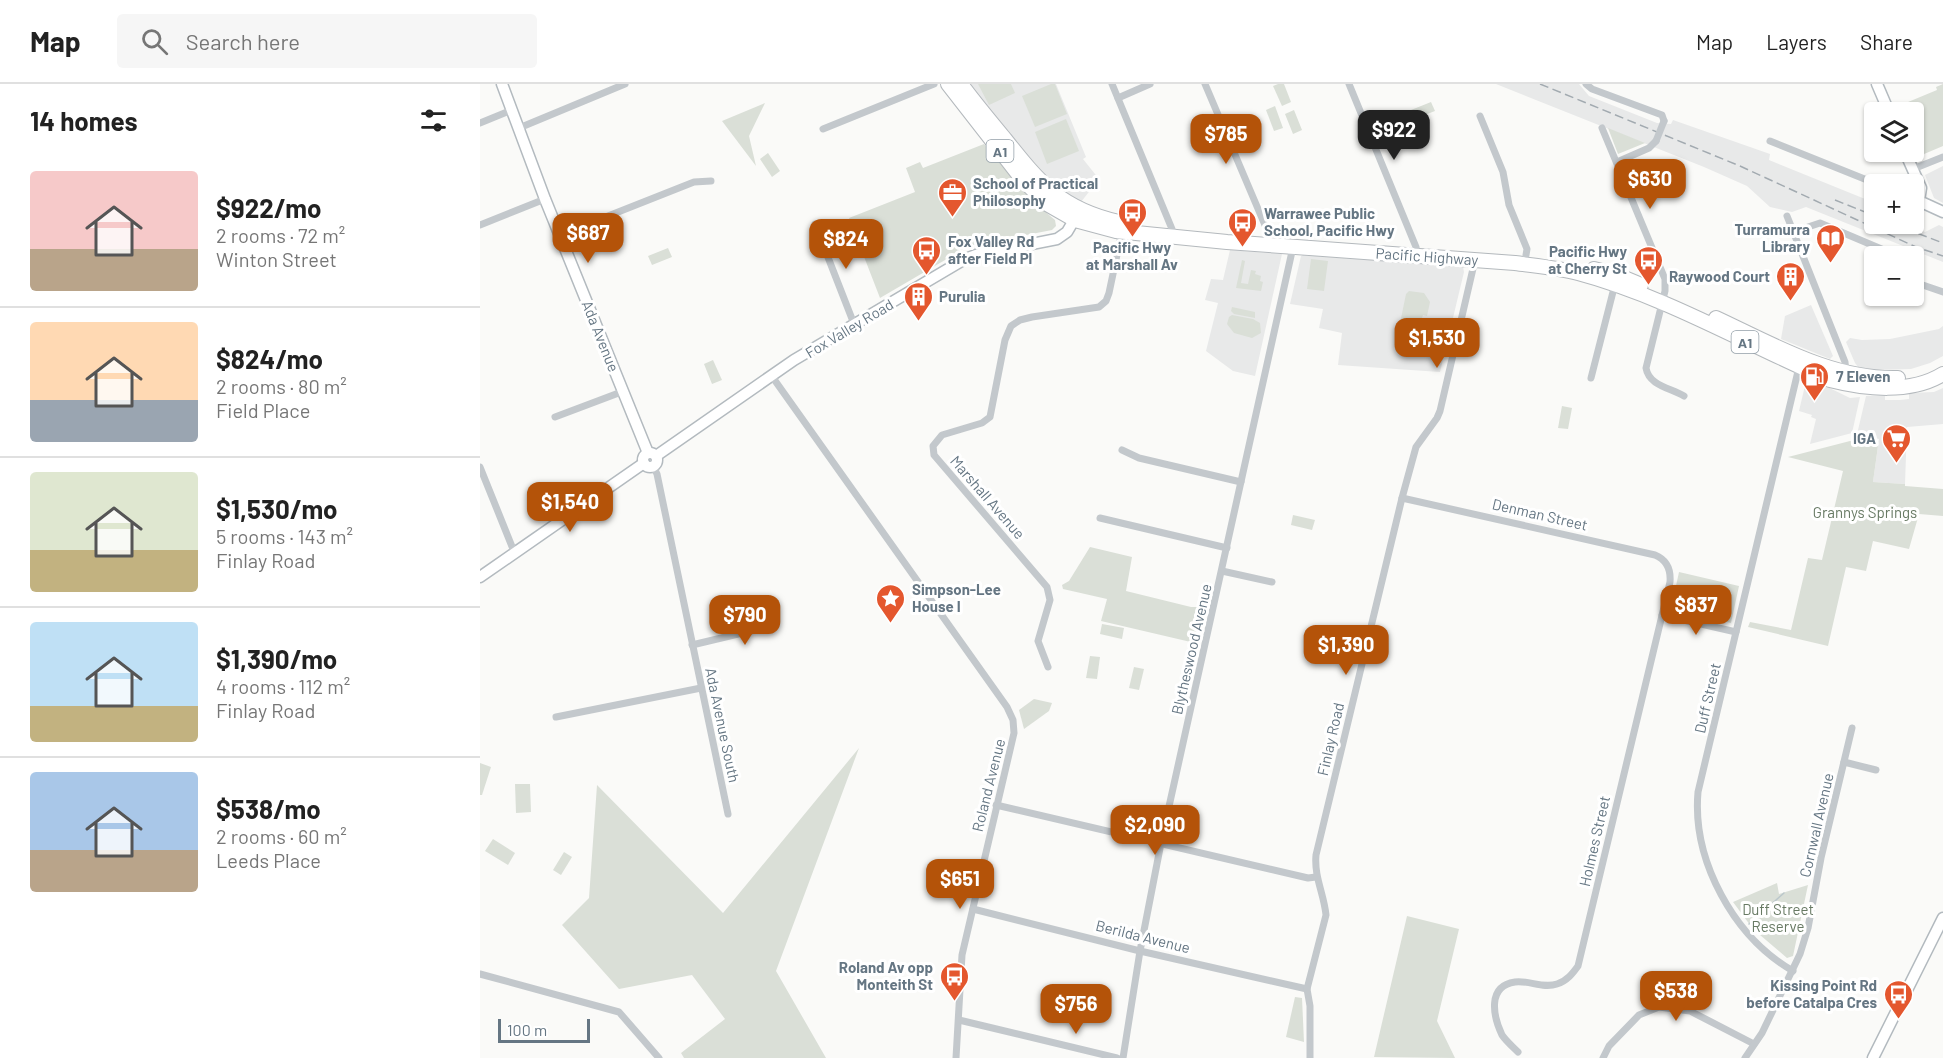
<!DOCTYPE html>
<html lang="en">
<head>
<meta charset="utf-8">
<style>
  :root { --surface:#fff; --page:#f6f6f6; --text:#222; --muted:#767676; --line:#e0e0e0; --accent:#b45309 }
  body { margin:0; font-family:Barlow,sans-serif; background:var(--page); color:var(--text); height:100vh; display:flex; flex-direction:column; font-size:22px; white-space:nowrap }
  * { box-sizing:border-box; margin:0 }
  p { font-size:20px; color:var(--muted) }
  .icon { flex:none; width:33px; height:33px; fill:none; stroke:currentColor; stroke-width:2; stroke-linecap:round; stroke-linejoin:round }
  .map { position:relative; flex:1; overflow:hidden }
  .side { display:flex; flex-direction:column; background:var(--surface); width:480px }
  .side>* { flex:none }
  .fabs { position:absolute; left:1384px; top:18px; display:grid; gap:12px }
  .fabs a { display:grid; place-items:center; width:60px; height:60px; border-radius:6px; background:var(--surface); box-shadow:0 2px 4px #0004; font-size:30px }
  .scale { position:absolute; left:18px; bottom:15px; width:92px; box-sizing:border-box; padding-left:6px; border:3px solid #657683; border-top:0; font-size:16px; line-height:21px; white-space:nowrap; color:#657683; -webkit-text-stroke:4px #fff; paint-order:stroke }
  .price { position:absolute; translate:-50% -51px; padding:0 14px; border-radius:12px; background:var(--accent); color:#fff; font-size:20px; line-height:39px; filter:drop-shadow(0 2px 3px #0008) }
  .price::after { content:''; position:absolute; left:50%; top:36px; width:18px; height:14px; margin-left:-9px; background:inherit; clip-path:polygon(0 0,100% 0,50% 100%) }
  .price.active { background:#222; color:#fff }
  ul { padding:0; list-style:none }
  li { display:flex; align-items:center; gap:18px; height:150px; padding:0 30px }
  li+li { border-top:2px solid var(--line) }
  li span { display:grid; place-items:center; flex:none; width:168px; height:120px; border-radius:6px; color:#555 }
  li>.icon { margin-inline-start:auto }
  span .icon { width:72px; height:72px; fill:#fffc; stroke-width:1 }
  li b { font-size:26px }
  h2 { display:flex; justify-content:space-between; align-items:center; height:72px; padding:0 30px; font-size:26px }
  header { display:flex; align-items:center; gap:36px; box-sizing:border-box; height:84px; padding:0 30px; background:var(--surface); border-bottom:2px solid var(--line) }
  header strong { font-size:28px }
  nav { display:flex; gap:33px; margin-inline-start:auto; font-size:21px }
  .search { width:420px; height:54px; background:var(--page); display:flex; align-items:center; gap:15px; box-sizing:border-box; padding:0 21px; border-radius:6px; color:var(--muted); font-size:22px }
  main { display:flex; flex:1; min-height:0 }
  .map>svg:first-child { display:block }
  .built { fill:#e8e9e9 }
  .green { fill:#dadfd7 }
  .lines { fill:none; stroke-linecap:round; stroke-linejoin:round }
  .stream { stroke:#bbc7cb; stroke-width:1.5 }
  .secondary-casing { stroke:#b3babf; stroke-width:13 }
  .highway-casing { stroke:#b4b9bd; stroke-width:16 }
  .street { stroke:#c3c8cc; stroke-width:7 }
  .secondary { stroke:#fff; stroke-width:10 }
  .highway { stroke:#fff; stroke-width:14 }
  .rail { stroke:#a2aab0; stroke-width:1.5; stroke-dasharray:9 4.5; stroke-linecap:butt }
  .street-bridge { stroke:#c3c8cc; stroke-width:7 }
  .labels { text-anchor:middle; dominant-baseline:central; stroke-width:6; stroke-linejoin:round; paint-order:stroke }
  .shield { fill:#fff; stroke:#939fa8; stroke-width:1.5 }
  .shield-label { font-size:14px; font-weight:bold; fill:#657683 }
  .poi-label { font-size:15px; font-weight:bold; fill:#657683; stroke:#fff; text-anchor:start }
  .street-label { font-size:15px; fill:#657683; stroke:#fff }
  .park-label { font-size:15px; fill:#687a64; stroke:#fff }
</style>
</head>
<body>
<header>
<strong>Map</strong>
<div class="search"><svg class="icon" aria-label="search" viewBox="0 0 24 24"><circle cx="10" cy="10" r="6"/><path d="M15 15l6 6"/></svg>Search here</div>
<nav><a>Map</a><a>Layers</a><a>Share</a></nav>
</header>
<main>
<section class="side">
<h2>14 homes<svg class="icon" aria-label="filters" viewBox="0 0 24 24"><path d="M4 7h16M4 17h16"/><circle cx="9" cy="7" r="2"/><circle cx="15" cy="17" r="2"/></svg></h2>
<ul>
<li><span style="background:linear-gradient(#f6c9c9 65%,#b9a48a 0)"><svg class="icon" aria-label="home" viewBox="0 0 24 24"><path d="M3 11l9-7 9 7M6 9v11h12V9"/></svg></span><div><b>$922/mo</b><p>2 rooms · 72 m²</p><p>Winton Street</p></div></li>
<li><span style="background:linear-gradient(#ffd9b3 65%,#9aa5b1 0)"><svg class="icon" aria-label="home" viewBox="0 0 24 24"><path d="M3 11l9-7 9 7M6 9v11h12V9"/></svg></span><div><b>$824/mo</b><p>2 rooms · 80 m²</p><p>Field Place</p></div></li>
<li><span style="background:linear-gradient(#dfe7d0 65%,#c2b280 0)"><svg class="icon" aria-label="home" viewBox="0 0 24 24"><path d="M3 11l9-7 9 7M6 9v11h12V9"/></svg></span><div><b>$1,530/mo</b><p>5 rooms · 143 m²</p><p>Finlay Road</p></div></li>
<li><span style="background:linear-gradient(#bfe0f5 70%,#c2b280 0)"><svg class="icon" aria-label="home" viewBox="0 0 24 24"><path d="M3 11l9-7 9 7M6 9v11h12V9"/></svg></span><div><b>$1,390/mo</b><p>4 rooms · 112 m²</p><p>Finlay Road</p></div></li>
<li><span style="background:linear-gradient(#a9c7e8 65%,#b9a48a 0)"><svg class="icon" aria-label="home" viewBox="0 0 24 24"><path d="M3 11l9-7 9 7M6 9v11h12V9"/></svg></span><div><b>$538/mo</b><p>2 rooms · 60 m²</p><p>Leeds Place</p></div></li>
</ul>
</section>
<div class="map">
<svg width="1463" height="974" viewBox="0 0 1463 974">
  <rect width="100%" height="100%" fill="#fafaf8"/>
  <g class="built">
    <polygon points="490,0 576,0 606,73 603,75 619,95 601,118 576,103 558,86"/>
    <polygon points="1016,0 1099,0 1109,12 1177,39 1191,40 1193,36 1290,70 1289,76 1395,119 1395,140 1424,140 1445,148 1459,141 1463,143 1463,178 1326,123 1312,128 1290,123 1267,102 1224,83"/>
    <polygon points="1463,82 1463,119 1454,114 1445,91"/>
    <polygon points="750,166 802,170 775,292 753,287 726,267 738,219 725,216 731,195 743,196"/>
    <polygon points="823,171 983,183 984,188 960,288 858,281 862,249 839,244 843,225 810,220 821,172"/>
    <polygon points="1331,221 1353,272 1350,275 1301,255 1305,232"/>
    <polygon points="1463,242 1463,272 1450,279 1431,285 1398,286 1379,284 1375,279 1366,258 1370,254 1382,256 1410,255 1459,245"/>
    <polygon points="1327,293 1370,314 1380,313 1372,349 1330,360 1336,335 1331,333 1332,331 1319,327"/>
    <polygon points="1463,304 1463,340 1427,343 1425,400 1393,398 1399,355 1381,351 1378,346 1386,312 1405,311 1405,316 1420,316 1429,315 1429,309 1454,308"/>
  </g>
  <g class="green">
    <polygon points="498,0 531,0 535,9 509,21"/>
    <polygon points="571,0 575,0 587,30 555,43 542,12"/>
    <polygon points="798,0 804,0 811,18 802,22 793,2"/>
    <polygon points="1463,0 1463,62 1437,73 1434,65 1434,28 1419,28 1416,23 1457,6 1456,3"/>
    <polygon points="951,18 955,27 934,35 931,26"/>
    <polygon points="285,19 269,52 276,82 242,37"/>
    <polygon points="795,22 803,44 794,47 786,26"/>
    <polygon points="814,26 822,46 813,50 805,30"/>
    <polygon points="586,35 599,67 567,80 555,48"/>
    <polygon points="1128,44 1165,59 1138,70"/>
    <polygon points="504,60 550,115 575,136 576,142 572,146 489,162 400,214 369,134 435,108 426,84 440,78 443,84"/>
    <polygon points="288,69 300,87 292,93 280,75"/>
    <polygon points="188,164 192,173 172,181 168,172"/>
    <polygon points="831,175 848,177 844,207 827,205"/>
    <polygon points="762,176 765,177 761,199 768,200 771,186 776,187 775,190 781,192 780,197 783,198 781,207 756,204"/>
    <polygon points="929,207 944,209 950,218 947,232 943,231 942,234 940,234 935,250 929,250 919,244 926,210"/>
    <polygon points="752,223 775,228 775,234 754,230 751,227"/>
    <polygon points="752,231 773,235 780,239 781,249 772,254 754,249 747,240 749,233"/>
    <polygon points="233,276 242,296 232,300 224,280"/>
    <polygon points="1082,322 1092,324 1088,345 1078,344"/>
    <polygon points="1370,357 1398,362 1393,398 1425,400 1425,402 1463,405 1463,432 1439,430 1429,465 1393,457 1386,487 1366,483 1348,562 1268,543 1270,538 1311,546 1328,474 1342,476 1363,387 1308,373"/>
    <polygon points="813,431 835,436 832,446 811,441"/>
    <polygon points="610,463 652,473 646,507 711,523 724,523 715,559 621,537 627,515 583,505 582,501 589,497"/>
    <polygon points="1199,488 1259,502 1251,539 1191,525"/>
    <polygon points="622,540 644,544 642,555 620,550"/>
    <polygon points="610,572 620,573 617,595 606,594"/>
    <polygon points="654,583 664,585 659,606 649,604"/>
    <polygon points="554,615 572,619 569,627 544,645 539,626"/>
    <polygon points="379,664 296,887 346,974 204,974 201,969 245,935 212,891 139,905 82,841 109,814 117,701 243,829"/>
    <polygon points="0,679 11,683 2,711 0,711"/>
    <polygon points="35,700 50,700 51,728 36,729"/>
    <polygon points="13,755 35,769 28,781 5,767"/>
    <polygon points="84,768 92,773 81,791 73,786"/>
    <polygon points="1297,799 1299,810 1328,801 1313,872 1307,874 1273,845 1253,818"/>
    <polygon points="927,832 979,845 957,937 975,974 894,973"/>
    <polygon points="815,913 822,914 824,958 806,953"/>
  </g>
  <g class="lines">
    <polyline class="stream" points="1269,840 1304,809"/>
    <defs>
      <g id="secondary">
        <polyline points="22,0 65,115 168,369"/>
        <polyline points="1397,0 1409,28"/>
        <polyline points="1425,68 1441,104 1439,117 1463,128"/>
        <circle cx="170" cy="376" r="7"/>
        <polyline points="176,372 314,276 485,175 496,171 577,155 587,148 597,131"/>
        <polyline points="0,493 164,379"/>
        <polyline points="1393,974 1463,834"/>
      </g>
      <g id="highway">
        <path d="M468 0 542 95 567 120 595 136 636 147 747 158 1035 179C1057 182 1078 184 1098 189 1185 212 1268 261 1350 296 1385 305 1431 310 1463 290"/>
        <path d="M481 0C495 19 510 37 525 55 560 99 581 125 639 138"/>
        <polyline points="1114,185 1137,191 1161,201"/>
        <path d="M1236 234C1294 261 1353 296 1418 294"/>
      </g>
    </defs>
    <use href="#secondary" class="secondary-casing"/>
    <use href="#highway" class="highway-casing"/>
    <g class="street">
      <polyline points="632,0 692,145"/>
      <polyline points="725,0 787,146 790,161"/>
      <polyline points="869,0 936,163"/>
      <polyline points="1106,0 1112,5 1182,31 1184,37"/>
      <polyline points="638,14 670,0"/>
      <polyline points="1000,32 1023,88 1029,121 1047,165 1046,171"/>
      <polyline points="0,39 32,26"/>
      <polyline points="39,44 145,0"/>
      <path d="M1122 44 1185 195V207L1166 284C1169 302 1191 304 1204 312"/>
      <polyline points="343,45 454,0"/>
      <polyline points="1290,57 1397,100"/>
      <polyline points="1137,78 1169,64 1176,57"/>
      <polyline points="1433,85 1463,73"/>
      <polyline points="1307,132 1365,278 1366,289"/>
      <polyline points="335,140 374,240"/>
      <polyline points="0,141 65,115"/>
      <polyline points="1313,148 1340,139 1418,172"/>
      <polyline points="80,151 214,98 231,97"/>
      <polyline points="1434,198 1463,208"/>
      <polyline points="291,291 527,623 533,636 534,649 482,871 476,974"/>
      <polyline points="1111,294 1135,200"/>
      <polyline points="75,333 144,307"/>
      <polyline points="642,366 659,374 761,398"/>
      <polyline points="173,382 177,390 248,730"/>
      <polyline points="0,383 35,470"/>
      <path d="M922 414 1175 471C1187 476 1191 485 1190 498L1098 882C1093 889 1087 897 1077 900 1063 905 1049 896 1035 898 1007 902 1013 932 1022 951 1026 957 1033 963 1038 968"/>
      <polyline points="620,434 747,464"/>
      <polyline points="742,487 792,498"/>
      <polyline points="1182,531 1256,548"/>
      <polyline points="212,561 279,545 283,539 283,532"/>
      <polyline points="568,583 558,557 570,516 567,503 454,371 453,362 462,351 502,339 510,333 525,256 531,242 540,236 552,233 619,223 626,217 629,209 642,147"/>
      <polyline points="76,633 221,604"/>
      <polyline points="1364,678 1396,686"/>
      <polyline points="516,721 828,794 836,793"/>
      <polyline points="493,825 660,867 827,905"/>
      <path d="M1313 887C1254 853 1212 777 1218 708L1319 283"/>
      <polyline points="0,890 139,928 179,974"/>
      <polyline points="479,936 637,974"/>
      <polyline points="643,974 660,867 682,754 813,163"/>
      <path d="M830 974V922L827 905 846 831C844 810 834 793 836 771L922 414 936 363 957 334 960 327 995 176"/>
      <polyline points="1123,974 1129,962 1159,931 1179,923 1210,927 1274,960"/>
      <polyline points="1265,974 1282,949 1320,870 1328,844 1341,774 1372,644"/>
    </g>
    <use href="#secondary" class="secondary"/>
    <use href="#highway" class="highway"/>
    <g class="rail">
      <polyline points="1060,0 1260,82 1436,163 1463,172"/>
      <polyline points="1355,116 1395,132"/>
      <polyline points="1413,140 1463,159"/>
    </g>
    <polyline class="street-bridge" points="1176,57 1184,37"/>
  </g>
  <defs>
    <symbol id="office-pin" viewBox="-11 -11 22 30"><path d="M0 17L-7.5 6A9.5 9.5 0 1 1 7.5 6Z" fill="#e4572e" stroke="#fff"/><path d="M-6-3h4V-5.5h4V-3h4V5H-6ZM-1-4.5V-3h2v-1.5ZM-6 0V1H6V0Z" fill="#fff"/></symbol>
    <symbol id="bus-pin" viewBox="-11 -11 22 30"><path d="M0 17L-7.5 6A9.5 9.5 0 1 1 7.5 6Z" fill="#e4572e" stroke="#fff"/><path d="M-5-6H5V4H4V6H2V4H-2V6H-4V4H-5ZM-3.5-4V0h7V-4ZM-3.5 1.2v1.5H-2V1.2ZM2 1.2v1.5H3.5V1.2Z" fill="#fff"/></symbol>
    <symbol id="library-pin" viewBox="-11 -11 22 30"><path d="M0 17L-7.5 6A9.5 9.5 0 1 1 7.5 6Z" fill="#e4572e" stroke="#fff"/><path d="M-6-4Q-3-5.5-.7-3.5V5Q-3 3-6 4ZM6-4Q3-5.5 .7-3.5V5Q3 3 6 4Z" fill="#fff"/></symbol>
    <symbol id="building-pin" viewBox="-11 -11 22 30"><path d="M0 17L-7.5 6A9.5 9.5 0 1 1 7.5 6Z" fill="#e4572e" stroke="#fff"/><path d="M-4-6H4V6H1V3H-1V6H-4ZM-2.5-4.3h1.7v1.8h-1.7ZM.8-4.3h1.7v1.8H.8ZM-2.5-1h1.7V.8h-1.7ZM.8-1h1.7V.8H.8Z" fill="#fff"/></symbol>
    <symbol id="fuel-pin" viewBox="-11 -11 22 30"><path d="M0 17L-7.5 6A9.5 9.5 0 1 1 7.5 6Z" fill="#e4572e" stroke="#fff"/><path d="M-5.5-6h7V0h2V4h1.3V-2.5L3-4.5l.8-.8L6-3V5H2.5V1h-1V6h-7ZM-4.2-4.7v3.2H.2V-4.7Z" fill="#fff"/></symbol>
    <symbol id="supermarket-pin" viewBox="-11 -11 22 30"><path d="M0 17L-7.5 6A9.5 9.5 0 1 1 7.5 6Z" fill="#e4572e" stroke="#fff"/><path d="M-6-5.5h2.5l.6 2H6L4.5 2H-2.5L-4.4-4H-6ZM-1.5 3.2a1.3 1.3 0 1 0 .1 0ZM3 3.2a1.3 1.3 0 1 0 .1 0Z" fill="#fff"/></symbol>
    <symbol id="sight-pin" viewBox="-11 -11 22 30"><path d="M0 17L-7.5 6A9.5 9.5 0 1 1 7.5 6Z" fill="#e4572e" stroke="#fff"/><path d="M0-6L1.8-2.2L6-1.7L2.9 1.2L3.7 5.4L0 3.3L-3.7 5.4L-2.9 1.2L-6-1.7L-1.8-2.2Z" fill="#fff"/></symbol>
  </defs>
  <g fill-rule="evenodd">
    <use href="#office-pin" x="456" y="92" width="33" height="45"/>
    <use href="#bus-pin" x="636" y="112" width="33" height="45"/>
    <use href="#bus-pin" x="746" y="122" width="33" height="45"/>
    <use href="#library-pin" x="1334" y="138" width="33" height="45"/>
    <use href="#bus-pin" x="430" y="150" width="33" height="45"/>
    <use href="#bus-pin" x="1152" y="160" width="33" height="45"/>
    <use href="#building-pin" x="1294" y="176" width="33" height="45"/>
    <use href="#building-pin" x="422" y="196" width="33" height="45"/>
    <use href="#fuel-pin" x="1318" y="276" width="33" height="45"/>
    <use href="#supermarket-pin" x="1400" y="338" width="33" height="45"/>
    <use href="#sight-pin" x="394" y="498" width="33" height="45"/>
    <use href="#bus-pin" x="458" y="876" width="33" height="45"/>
    <use href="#bus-pin" x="1402" y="894" width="33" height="45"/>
  </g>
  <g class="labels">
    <g class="shield">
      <rect x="506.5" y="56" width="27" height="22" rx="4.5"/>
      <rect x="1251.5" y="247" width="27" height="22" rx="4.5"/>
    </g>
    <g class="shield-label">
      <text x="520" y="67">A1</text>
      <text x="1265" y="258">A1</text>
    </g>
    <g class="poi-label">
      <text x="493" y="99">School of Practical<tspan x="493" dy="17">Philosophy</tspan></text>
      <text x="784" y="129">Warrawee Public<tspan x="784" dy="17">School, Pacific Hwy</tspan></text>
      <text x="1330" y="145" text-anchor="end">Turramurra<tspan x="1330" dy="17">Library</tspan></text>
      <text x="468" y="157">Fox Valley Rd<tspan x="468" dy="17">after Field Pl</tspan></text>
      <text x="652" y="163" text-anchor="middle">Pacific Hwy<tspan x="652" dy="17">at Marshall Av</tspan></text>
      <text x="1147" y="167" text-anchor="end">Pacific Hwy<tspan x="1147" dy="17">at Cherry St</tspan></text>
      <text x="1290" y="192" text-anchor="end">Raywood Court</text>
      <text x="459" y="212">Purulia</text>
      <text x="1356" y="292">7 Eleven</text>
      <text x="1396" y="354" text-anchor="end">IGA</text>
      <text x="432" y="505">Simpson-Lee<tspan x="432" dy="17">House I</tspan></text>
      <text x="453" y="883" text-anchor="end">Roland Av opp<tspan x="453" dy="17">Monteith St</tspan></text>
      <text x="1397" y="901" text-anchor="end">Kissing Point Rd<tspan x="1397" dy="17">before Catalpa Cres</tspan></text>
    </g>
    <g class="street-label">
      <text transform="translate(947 172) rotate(4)">Pacific Highway</text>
      <text transform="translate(369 244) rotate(-31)">Fox Valley Road</text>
      <text transform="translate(121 252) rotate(68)">Ada Avenue</text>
      <text transform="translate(508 413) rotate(49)">Marshall Avenue</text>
      <text transform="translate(1060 430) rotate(13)">Denman Street</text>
      <text transform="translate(711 565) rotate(-77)">Blytheswood Avenue</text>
      <text transform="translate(1227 614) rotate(-77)">Duff Street</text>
      <text transform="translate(243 641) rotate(78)">Ada Avenue South</text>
      <text transform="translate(850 655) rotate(-77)">Finlay Road</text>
      <text transform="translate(508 701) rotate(-76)">Roland Avenue</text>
      <text transform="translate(1336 741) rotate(-77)">Cornwall Avenue</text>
      <text transform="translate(1114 757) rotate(-77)">Holmes Street</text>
      <text transform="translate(663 852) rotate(14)">Berilda Avenue</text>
    </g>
    <g class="park-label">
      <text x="1385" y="428">Grannys Springs</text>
      <text x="1298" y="825">Duff Street<tspan x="1298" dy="17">Reserve</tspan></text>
    </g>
  </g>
</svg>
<div class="fabs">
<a><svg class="icon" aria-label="layers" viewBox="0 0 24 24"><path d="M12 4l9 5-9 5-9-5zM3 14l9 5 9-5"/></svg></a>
<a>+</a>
<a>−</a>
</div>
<div class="scale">100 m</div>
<b class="price active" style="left:914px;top:77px">$922</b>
<b class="price" style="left:746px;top:81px">$785</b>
<b class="price" style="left:1170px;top:126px">$630</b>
<b class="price" style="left:108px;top:180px">$687</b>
<b class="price" style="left:366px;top:186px">$824</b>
<b class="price" style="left:957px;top:285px">$1,530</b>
<b class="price" style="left:90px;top:449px">$1,540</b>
<b class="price" style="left:1216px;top:552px">$837</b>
<b class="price" style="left:265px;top:562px">$790</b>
<b class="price" style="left:866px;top:592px">$1,390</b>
<b class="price" style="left:675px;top:772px">$2,090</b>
<b class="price" style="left:480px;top:826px">$651</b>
<b class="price" style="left:1196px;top:938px">$538</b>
<b class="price" style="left:596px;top:951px">$756</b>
</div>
</main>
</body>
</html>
